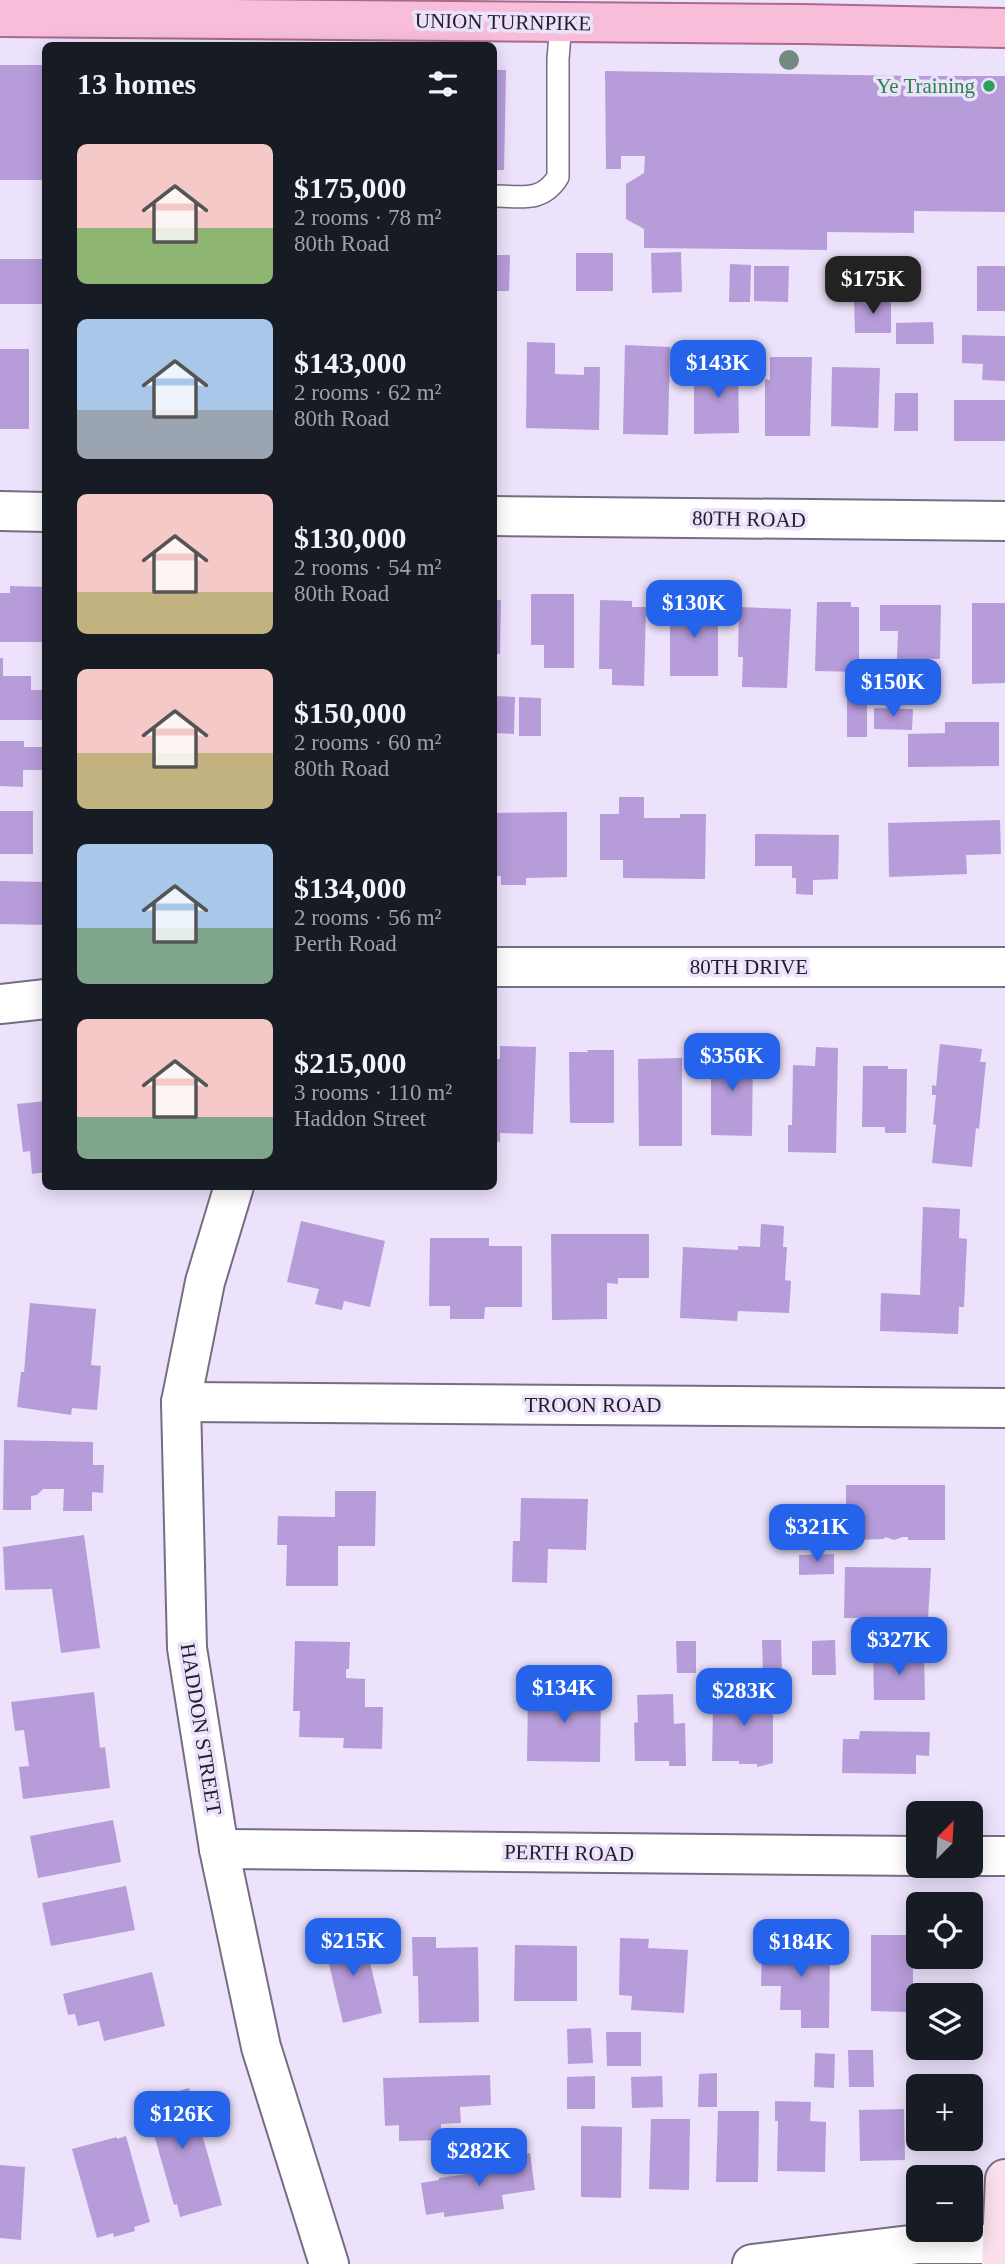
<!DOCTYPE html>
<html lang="en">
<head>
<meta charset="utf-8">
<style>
  :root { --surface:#171b24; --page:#20242c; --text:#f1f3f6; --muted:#9ea1a6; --accent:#2563eb }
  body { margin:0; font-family:Georgia,serif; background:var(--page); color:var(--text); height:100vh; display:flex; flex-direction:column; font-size:26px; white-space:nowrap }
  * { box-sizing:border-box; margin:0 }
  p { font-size:23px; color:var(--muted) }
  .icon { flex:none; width:38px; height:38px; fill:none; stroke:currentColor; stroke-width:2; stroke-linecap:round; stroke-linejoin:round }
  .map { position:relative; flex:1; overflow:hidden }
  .side { position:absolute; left:42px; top:42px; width:455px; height:1148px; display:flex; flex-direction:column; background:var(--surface); border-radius:10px; box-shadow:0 4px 18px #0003 }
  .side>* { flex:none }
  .needle { width:46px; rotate:24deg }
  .fabs { position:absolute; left:906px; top:1801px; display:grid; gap:14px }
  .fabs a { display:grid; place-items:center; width:77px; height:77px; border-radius:10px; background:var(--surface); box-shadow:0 4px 18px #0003; font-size:35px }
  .price { position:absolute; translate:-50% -60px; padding:0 16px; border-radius:14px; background:var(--accent); color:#fff; font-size:23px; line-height:46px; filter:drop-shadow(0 2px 4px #0008) }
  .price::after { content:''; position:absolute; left:50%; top:42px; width:21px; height:16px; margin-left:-10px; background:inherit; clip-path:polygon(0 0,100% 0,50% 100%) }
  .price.selected { background:#222; color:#fff }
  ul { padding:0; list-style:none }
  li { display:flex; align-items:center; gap:21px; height:175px; padding:0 35px }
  li span { display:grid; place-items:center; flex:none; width:196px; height:140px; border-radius:10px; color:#555 }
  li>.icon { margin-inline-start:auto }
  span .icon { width:84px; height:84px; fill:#fffc; stroke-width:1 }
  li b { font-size:30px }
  h2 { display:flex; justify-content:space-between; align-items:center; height:84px; padding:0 35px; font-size:30px }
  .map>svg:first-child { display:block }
  .building { fill:#b79cda }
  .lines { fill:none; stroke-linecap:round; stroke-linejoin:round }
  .lane-casing { stroke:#756d82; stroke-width:24 }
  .street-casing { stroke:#756d82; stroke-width:42 }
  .secondary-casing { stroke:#756d82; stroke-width:42 }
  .primary-casing { stroke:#aa6a8a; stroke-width:42 }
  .lane { stroke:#fff; stroke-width:21 }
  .street { stroke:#fff; stroke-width:38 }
  .secondary { stroke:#fbdfec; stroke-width:38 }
  .primary { stroke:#f8bed9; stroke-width:38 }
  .tree { fill:#758983 }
  .leisure-dot { fill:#2e9e5b; stroke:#ece2fb; stroke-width:2.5 }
  .labels { text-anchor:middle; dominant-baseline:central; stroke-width:7; stroke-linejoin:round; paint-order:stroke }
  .street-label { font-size:21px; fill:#221e27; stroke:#ece2fb }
  .leisure-label { font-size:21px; fill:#27864d; stroke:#ece2fb; text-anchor:end }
</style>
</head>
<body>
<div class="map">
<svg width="1005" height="2264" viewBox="0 0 1005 2264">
  <rect width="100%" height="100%" fill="#ece2fb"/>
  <g class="building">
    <rect x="0" y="65" width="46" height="115"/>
    <polygon points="494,70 506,70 504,170 494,170"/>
    <polygon points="605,71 916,76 1005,76 1005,212 914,211 914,233 827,232 827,250 644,248 644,229 626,219 626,184 644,173 645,156 621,156 621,169 606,169"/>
    <polygon points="681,252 682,292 652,293 651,253"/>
    <rect x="576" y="253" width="37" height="38"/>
    <polygon points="494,255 510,255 509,291 494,291"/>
    <polygon points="0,259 42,259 42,273 46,273 46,304 0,304"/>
    <polygon points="730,264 751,265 750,302 729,302"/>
    <polygon points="754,266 789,266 788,302 754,301"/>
    <rect x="977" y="266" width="28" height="45"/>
    <polygon points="854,299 891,299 891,333 855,333"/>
    <polygon points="933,322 934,344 896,344 896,323"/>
    <polygon points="962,335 1005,336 1005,381 982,380 983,364 962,363"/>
    <polygon points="527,342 555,343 555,374 584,375 584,367 600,367 599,430 526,428"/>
    <polygon points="625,345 670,347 668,435 623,434"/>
    <rect x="0" y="349" width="29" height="80"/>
    <polygon points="770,357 812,357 810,436 765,436 765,379 770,380"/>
    <polygon points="712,360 738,360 739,433 694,434 694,380 712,380"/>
    <polygon points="832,367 880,368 878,428 831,426"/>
    <polygon points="494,378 496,378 496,434 494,433"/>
    <polygon points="895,393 918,393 918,431 894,431"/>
    <rect x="954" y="400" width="51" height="41"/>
    <polygon points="10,586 46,587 45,642 0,642 0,593 10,593"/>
    <polygon points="531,594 574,594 574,668 544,668 544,645 531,645"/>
    <polygon points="494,600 501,600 500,654 494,654"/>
    <polygon points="600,600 632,601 632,607 646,607 644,686 612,685 612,669 599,669"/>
    <polygon points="670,601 703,602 703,608 718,608 718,676 670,676"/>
    <polygon points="817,602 851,602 851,607 859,607 859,672 815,671"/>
    <polygon points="972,603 1005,603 1005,683 972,684"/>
    <polygon points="880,605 941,605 940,659 897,659 898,631 880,631"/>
    <polygon points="739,607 791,609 787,688 742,687 743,657 738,657"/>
    <polygon points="0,658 3,658 3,676 31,676 31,690 43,690 44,720 0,720"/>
    <polygon points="494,696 515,697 514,734 494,733"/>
    <polygon points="519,697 541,698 541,736 519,736"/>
    <rect x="847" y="698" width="20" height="39"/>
    <polygon points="874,708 913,709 912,730 874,729"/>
    <polygon points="945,722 999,722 999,766 908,767 908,734 945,733"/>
    <polygon points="0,741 24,741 24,747 46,747 46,770 23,770 23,787 0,786"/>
    <polygon points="619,797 644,797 644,818 680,818 680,814 706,814 705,879 623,878 623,860 600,860 600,814 619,814"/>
    <rect x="0" y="811" width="33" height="43"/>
    <polygon points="567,812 567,877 526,878 526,885 501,885 501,876 494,876 494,813"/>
    <polygon points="1000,820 1001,854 966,855 967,874 889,877 888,823"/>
    <polygon points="755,834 839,835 838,879 813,880 813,895 796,894 796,878 792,878 792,866 755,866"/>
    <polygon points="0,881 46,882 46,925 0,924"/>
    <polygon points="940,1044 982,1049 980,1062 986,1062 979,1129 976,1128 972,1167 932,1163 936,1125 933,1124 936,1095 932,1095 932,1085 936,1086"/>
    <polygon points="500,1046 536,1047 533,1134 500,1133 500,1142 494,1141 494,1059 500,1059"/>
    <polygon points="816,1047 838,1048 836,1153 788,1152 788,1125 792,1125 793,1065 815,1066"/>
    <polygon points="725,1049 753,1049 752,1136 711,1135 711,1053 725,1053"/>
    <polygon points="587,1050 614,1050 614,1123 570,1123 569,1052 588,1052"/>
    <polygon points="682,1058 682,1146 639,1146 638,1059"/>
    <polygon points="863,1066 888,1066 888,1069 907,1069 906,1133 885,1133 885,1127 862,1127"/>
    <polygon points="46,1101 46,1172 32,1174 30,1151 23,1152 17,1104"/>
    <polygon points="923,1207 960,1209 959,1238 967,1239 964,1307 959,1307 958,1334 880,1331 881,1293 920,1295"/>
    <polygon points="301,1221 385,1241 370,1307 344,1301 342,1310 315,1304 319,1289 287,1282"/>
    <polygon points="761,1224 784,1226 783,1247 787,1247 785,1280 791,1281 789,1313 738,1311 737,1321 680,1318 683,1247 738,1250 738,1246 760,1247"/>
    <polygon points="551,1234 649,1234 649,1278 618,1278 618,1284 607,1283 607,1319 552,1320"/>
    <polygon points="430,1238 489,1238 489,1246 522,1246 522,1307 485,1307 484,1319 450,1319 450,1306 429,1306"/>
    <polygon points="30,1303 96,1309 91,1365 101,1366 97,1410 72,1408 71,1415 17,1407 21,1372 24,1372"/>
    <polygon points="4,1440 93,1442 93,1465 104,1465 103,1493 92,1492 92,1511 63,1511 64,1489 43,1489 37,1495 31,1496 31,1510 3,1510"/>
    <polygon points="846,1485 945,1485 945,1540 908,1540 908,1537 903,1537 894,1540 885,1537 884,1539 852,1540 846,1534 841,1535 833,1529 833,1519 840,1511 846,1511"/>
    <polygon points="335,1491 376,1491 375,1546 338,1546 338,1586 286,1586 287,1545 277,1545 278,1516 335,1517"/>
    <polygon points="521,1498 588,1499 586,1550 548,1549 547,1583 512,1582 513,1541 520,1541"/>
    <polygon points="84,1535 100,1648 61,1653 52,1589 5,1590 3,1547"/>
    <polygon points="834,1554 834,1574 799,1575 799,1555"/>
    <polygon points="845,1567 931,1568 928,1619 844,1618"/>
    <polygon points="762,1640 781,1640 782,1674 763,1674"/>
    <polygon points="835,1640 836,1675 812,1675 812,1641"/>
    <polygon points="295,1641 350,1642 349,1669 346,1669 346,1678 365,1679 365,1707 383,1707 382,1749 343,1748 344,1738 299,1737 300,1711 293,1711"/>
    <polygon points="676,1641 696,1641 696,1673 677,1673"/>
    <polygon points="924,1653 925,1700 874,1700 873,1654"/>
    <polygon points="566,1682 577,1688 578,1692 601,1693 600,1762 527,1761 528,1692 549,1692 555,1683"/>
    <polygon points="732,1686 765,1687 765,1705 773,1706 773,1763 757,1767 757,1764 739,1764 739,1761 712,1761 713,1705 731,1705"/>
    <polygon points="94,1692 100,1748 105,1747 110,1788 23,1799 19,1767 29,1766 24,1730 15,1731 11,1702"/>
    <polygon points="673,1694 674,1724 685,1723 686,1766 669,1766 669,1761 635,1761 634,1723 638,1722 637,1695"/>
    <polygon points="860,1731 930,1732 929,1756 916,1755 916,1774 842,1773 843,1739 859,1739"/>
    <polygon points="113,1820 121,1862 38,1878 30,1836"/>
    <polygon points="126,1886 135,1930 51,1946 42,1903"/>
    <polygon points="363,1933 382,2013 343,2023 324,1943"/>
    <polygon points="871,1935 913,1935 913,1997 908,1997 908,2012 871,2011"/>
    <polygon points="412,1937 436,1937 436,1948 478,1947 479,2022 419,2023 418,1976 413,1976"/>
    <polygon points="620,1938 649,1939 648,1948 688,1950 684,2013 631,2010 632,1996 619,1995"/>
    <polygon points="799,1939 826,1940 830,1945 829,2028 801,2028 801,2010 780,2010 781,1986 761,1986 762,1945 799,1946"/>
    <polygon points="515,1945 577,1946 577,2001 514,2001"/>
    <polygon points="152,1972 165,2026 104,2041 99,2021 78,2026 75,2014 68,2015 63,1994"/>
    <polygon points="591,2028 593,2063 568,2064 567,2029"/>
    <polygon points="606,2032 641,2032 641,2066 607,2066"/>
    <polygon points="848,2050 873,2050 874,2087 849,2087"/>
    <polygon points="815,2053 835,2054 834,2088 814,2087"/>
    <polygon points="717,2073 717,2107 698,2107 699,2074"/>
    <polygon points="490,2075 491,2105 460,2107 461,2123 441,2124 441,2140 399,2141 399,2125 385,2126 383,2078"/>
    <polygon points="595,2076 595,2109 567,2109 567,2077"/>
    <polygon points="662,2076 663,2107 632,2108 631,2077"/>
    <polygon points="189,2088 222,2205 180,2217 177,2204 174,2205 153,2131 145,2133 136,2103"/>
    <polygon points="775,2101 811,2102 810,2121 826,2122 825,2172 777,2171 778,2121 775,2121"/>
    <polygon points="904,2109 905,2160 860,2161 859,2110"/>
    <polygon points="718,2111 759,2111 758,2182 716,2182"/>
    <polygon points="651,2119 690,2119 689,2190 649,2189"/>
    <polygon points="581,2126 622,2127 621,2198 581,2197"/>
    <polygon points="126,2136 150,2222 134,2227 135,2231 114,2237 113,2233 97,2238 72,2149 117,2137 117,2139"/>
    <polygon points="530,2153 535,2190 502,2195 504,2209 444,2217 444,2212 426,2215 421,2183 439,2180 439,2178 496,2170 494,2159"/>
    <polygon points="0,2165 25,2167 21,2240 0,2238"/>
  </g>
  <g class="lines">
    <defs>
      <path id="lane" d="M494 196C521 196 542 203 558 177V59L561 23"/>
      <g id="street">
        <polyline points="0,511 46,512"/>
        <polyline points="494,516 1005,521"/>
        <polyline points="494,967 1005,967"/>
        <polyline points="0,1004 46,999"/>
        <polyline points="234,1186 205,1282 181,1402 187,1648 219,1849 261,2047 329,2264"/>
        <polyline points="181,1402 1005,1408"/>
        <polyline points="219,1849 919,1856"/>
        <polyline points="971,1856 1005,1856"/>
        <polyline points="752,2264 918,2244 1005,2244"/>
      </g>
      <polyline id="secondary" points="1001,2264 1005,2179"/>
      <polyline id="primary" points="0,17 802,24 1005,28"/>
    </defs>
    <use href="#lane" class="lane-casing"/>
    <use href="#street" class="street-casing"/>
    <use href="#secondary" class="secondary-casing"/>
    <use href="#primary" class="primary-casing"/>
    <use href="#lane" class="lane"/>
    <use href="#street" class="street"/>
    <use href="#secondary" class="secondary"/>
    <use href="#primary" class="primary"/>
  </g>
  <circle class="tree" cx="789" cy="60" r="10"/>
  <circle class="leisure-dot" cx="989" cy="86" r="7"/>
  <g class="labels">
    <g class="street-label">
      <text transform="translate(503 22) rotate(1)">UNION TURNPIKE</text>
      <text transform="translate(749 519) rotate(1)">80TH ROAD</text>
      <text x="749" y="967">80TH DRIVE</text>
      <text x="593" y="1405">TROON ROAD</text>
      <text transform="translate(201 1729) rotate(81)">HADDON STREET</text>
      <text transform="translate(569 1853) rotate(1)">PERTH ROAD</text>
    </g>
    <g class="leisure-label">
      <text x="975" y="86">Ye Training</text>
    </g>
  </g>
</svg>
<div class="fabs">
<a><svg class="needle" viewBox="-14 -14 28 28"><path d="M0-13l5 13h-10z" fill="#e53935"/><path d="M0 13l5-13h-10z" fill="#9ea1a6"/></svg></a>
<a><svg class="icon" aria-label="locate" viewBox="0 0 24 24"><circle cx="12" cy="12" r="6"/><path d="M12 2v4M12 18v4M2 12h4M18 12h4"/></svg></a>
<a><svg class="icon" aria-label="layers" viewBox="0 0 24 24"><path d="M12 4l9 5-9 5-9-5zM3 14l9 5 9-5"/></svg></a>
<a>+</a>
<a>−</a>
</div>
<b class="price selected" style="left:873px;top:316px">$175K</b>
<b class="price" style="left:718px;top:400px">$143K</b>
<b class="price" style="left:694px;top:640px">$130K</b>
<b class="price" style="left:893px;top:719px">$150K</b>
<b class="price" style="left:732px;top:1093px">$356K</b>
<b class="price" style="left:817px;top:1564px">$321K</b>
<b class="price" style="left:899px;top:1677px">$327K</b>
<b class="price" style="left:564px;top:1725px">$134K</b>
<b class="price" style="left:744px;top:1728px">$283K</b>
<b class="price" style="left:353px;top:1978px">$215K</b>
<b class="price" style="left:801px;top:1979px">$184K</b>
<b class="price" style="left:182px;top:2151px">$126K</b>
<b class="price" style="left:479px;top:2188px">$282K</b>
<section class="side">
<h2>13 homes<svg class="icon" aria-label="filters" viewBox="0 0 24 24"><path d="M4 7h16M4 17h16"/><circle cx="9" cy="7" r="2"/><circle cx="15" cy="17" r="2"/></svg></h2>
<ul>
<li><span style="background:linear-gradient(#f6c9c9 60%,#8fb573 0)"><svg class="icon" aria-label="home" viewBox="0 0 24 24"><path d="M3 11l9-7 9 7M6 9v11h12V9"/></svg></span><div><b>$175,000</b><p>2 rooms · 78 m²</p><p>80th Road</p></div></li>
<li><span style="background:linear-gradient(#a9c7e8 65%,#9aa5b1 0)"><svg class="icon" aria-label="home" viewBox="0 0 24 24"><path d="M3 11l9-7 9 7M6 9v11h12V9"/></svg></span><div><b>$143,000</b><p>2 rooms · 62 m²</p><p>80th Road</p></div></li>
<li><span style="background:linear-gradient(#f6c9c9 70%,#c2b280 0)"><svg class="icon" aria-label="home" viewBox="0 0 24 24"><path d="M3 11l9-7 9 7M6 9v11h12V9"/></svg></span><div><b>$130,000</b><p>2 rooms · 54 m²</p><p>80th Road</p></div></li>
<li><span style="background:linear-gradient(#f6c9c9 60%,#c2b280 0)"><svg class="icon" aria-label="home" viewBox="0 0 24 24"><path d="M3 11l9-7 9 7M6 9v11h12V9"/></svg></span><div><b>$150,000</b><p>2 rooms · 60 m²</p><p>80th Road</p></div></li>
<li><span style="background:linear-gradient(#a9c7e8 60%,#7fa58c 0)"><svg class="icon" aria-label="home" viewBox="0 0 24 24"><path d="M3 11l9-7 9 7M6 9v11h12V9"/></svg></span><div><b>$134,000</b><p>2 rooms · 56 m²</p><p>Perth Road</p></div></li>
<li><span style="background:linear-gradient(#f6c9c9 70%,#7fa58c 0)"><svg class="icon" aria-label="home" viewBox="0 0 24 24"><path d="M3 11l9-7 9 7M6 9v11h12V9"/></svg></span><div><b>$215,000</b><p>3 rooms · 110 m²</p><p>Haddon Street</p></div></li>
</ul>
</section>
</div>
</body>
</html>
